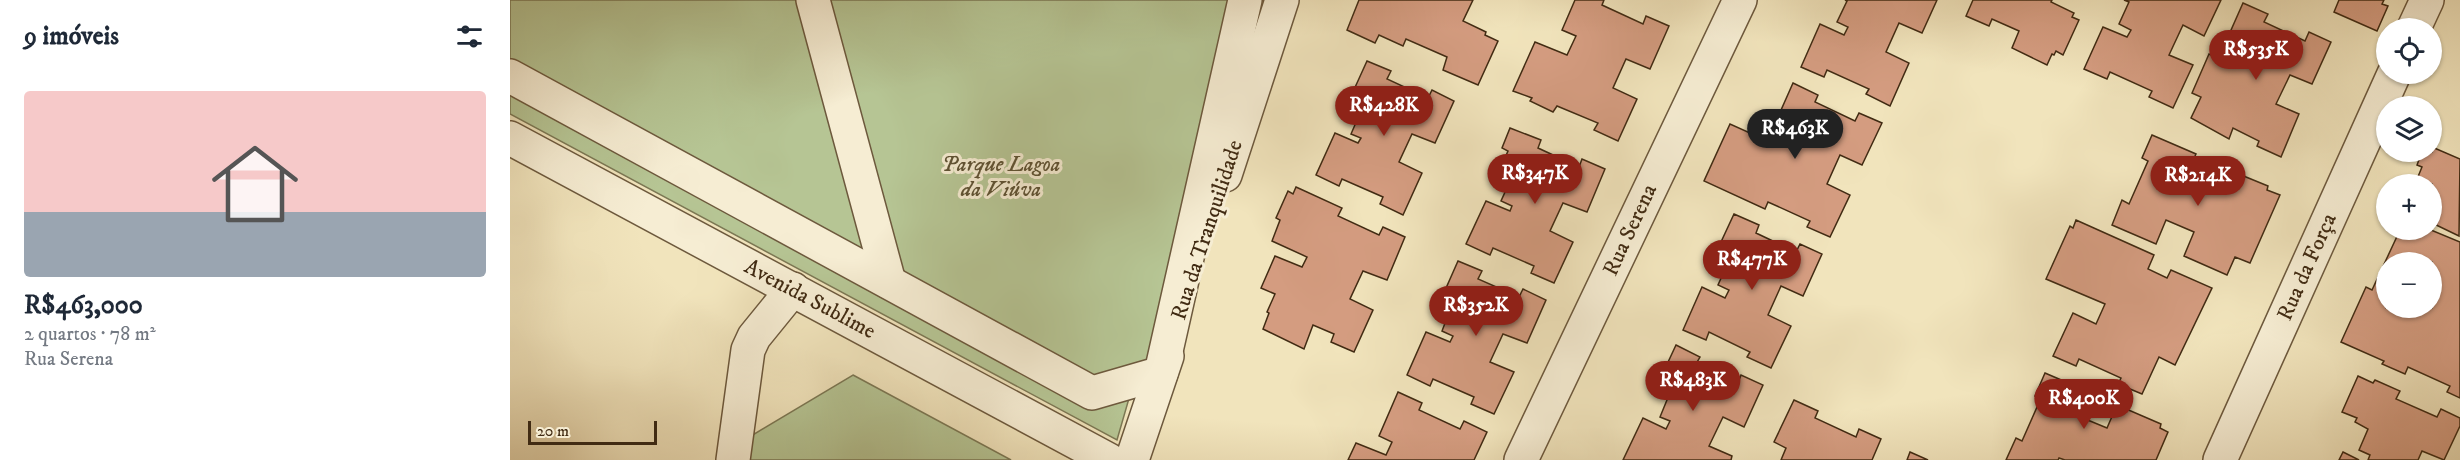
<!DOCTYPE html>
<html lang="pt">
<head>
<meta charset="utf-8">
<style>
  :root { --surface:#fff; --page:#f2f2f3; --text:#1f2937; --muted:#747a83; --accent:#8f2418 }
  body { margin:0; font-family:"IM FELL DW Pica",serif; background:var(--page); color:var(--text); height:100vh; display:flex; flex-direction:column; font-size:22px; white-space:nowrap }
  * { box-sizing:border-box; margin:0 }
  p { font-size:20px; color:var(--muted) }
  .icon { flex:none; width:33px; height:33px; fill:none; stroke:currentColor; stroke-width:2; stroke-linecap:round; stroke-linejoin:round }
  .map { position:relative; flex:1; overflow:hidden }
  .drawer { display:flex; flex-direction:column; background:var(--surface); width:510px }
  .drawer>* { flex:none }
  .controls { position:absolute; left:1866px; top:18px; display:grid; gap:12px }
  .controls a { display:grid; place-items:center; width:66px; height:66px; border-radius:50%; background:var(--surface); box-shadow:0 2px 4px #0004; font-size:30px }
  .scale { position:absolute; left:18px; bottom:15px; width:129px; box-sizing:border-box; padding-left:6px; border:3px solid #412b13; border-top:0; font-size:16px; line-height:21px; white-space:nowrap; color:#412b13; -webkit-text-stroke:4px #f6edd3; paint-order:stroke }
  .price { position:absolute; translate:-50% -51px; padding:0 14px; border-radius:21px; background:var(--accent); color:#fff; font-size:20px; line-height:39px; filter:drop-shadow(0 2px 3px #0008) }
  .price::after { content:''; position:absolute; left:50%; top:36px; width:18px; height:14px; margin-left:-9px; background:inherit; clip-path:polygon(0 0,100% 0,50% 100%) }
  .price.active { background:#222; color:#fff }
  ul { padding:0; list-style:none }
  li { display:grid; align-content:center; gap:12px; height:318px; padding:0 24px }
  li span { display:grid; place-items:center; height:186px; border-radius:6px; color:#555 }
  li>.icon { margin-inline-start:auto }
  span .icon { width:108px; height:108px; fill:#fffc; stroke-width:1 }
  li b { font-size:26px }
  h2 { display:flex; justify-content:space-between; align-items:center; height:72px; padding:0 24px; font-size:26px }
  main { display:flex; flex:1; min-height:0 }
  .map>svg:first-child { display:block }
  .green { fill:#b6c594; stroke:#7c7854; stroke-width:1.5 }
  .building { fill:#d49c80; stroke:#412b13; stroke-width:1.5; fill-rule:evenodd }
  .lines { fill:none; stroke-linecap:round; stroke-linejoin:round }
  .minor-casing { stroke:#6d593d; stroke-width:36 }
  .minor { stroke:#f6edd3; stroke-width:33 }
  .labels { text-anchor:middle; dominant-baseline:central; stroke-width:6; stroke-linejoin:round; paint-order:stroke }
  .park-label { font-size:22px; font-style:italic; fill:#5e5233; stroke:#f6edd3 }
  .street-label { font-size:22px; fill:#412b13; stroke:#f6edd3 }
</style>
</head>
<body>
<main>
<section class="drawer">
<h2>9 imóveis<svg class="icon" aria-label="filters" viewBox="0 0 24 24"><path d="M4 7h16M4 17h16"/><circle cx="9" cy="7" r="2"/><circle cx="15" cy="17" r="2"/></svg></h2>
<ul>
<li><span style="background:linear-gradient(#f6c9c9 65%,#9aa5b1 0)"><svg class="icon" aria-label="home" viewBox="0 0 24 24"><path d="M3 11l9-7 9 7M6 9v11h12V9"/></svg></span><div><b>R$463,000</b><p>2 quartos · 78 m²</p><p>Rua Serena</p></div></li>
</ul>
</section>
<div class="map">
<svg width="1950" height="460" viewBox="0 0 1950 460">
  <rect width="100%" height="100%" fill="#f1e4bc"/>
  <filter id="stains"><feTurbulence type="fractalNoise" baseFrequency=".00333" numOctaves="4"/><feColorMatrix values="0 0 0 0 .2 0 0 0 0 .09 0 0 0 0 .02 0 0 0 .5 -.17"/></filter>
  <radialGradient id="worn" r=".72"><stop offset=".6" stop-color="#630" stop-opacity="0"/><stop offset="1" stop-color="#630" stop-opacity=".3"/></radialGradient>
  <g class="green">
    <polygon points="0,0 735,0 651,373 624,381 607,440 0,114"/>
    <polygon points="343,375 501,460 239,460 241,436"/>
  </g>
  <g class="building">
    <polygon points="849,0 963,0 953,21 976,32 975,35 988,41 968,85 933,70 937,57 896,39 893,46 869,35 865,43 837,30"/>
    <polygon points="1065,0 1094,0 1092,5 1133,24 1136,16 1159,26 1140,69 1116,59 1103,88 1127,99 1108,141 1084,130 1088,123 1047,106 1043,112 1020,101 1022,98 1003,91 1025,42 1057,55 1066,36 1052,30"/>
    <polygon points="1335,0 1427,0 1412,33 1389,23 1376,52 1399,63 1380,106 1356,94 1359,89 1317,70 1314,77 1291,67 1310,24 1334,35 1338,27 1327,22 1337,1"/>
    <polygon points="1463,0 1542,0 1541,2 1564,13 1562,17 1569,20 1553,55 1546,51 1544,55 1542,54 1537,65 1502,48 1509,31 1482,19 1479,26 1456,16"/>
    <polygon points="1614,0 1711,0 1694,36 1673,25 1659,55 1683,65 1663,108 1639,97 1642,91 1600,72 1597,79 1574,69 1593,27 1617,37 1621,30 1609,24 1619,2"/>
    <polygon points="1829,0 1874,0 1872,4 1878,6 1867,31 1824,12"/>
    <polygon points="1733,3 1758,14 1754,22 1795,41 1799,32 1821,42 1802,84 1780,75 1766,104 1789,114 1771,157 1747,146 1749,141 1723,128 1719,139 1681,118 1691,97 1682,93 1699,54 1721,64 1726,52 1714,46"/>
    <polygon points="857,61 881,71 877,79 918,98 922,90 944,101 925,143 902,134 889,162 912,173 893,215 870,204 873,197 832,179 829,186 806,175 825,133 848,143 851,138 841,134 851,111 837,105"/>
    <polygon points="1283,83 1308,95 1305,102 1345,121 1349,113 1372,123 1352,165 1330,155 1317,184 1340,195 1320,237 1297,227 1300,221 1258,202 1255,209 1194,181 1220,124 1271,147 1277,133 1264,126"/>
    <polygon points="1000,128 1031,140 1028,148 1069,167 1072,159 1095,169 1077,212 1053,203 1040,231 1063,242 1044,283 1021,273 1024,266 983,248 980,255 956,244 976,201 1000,211 1002,206 991,201 1001,179 988,173 998,151 992,148"/>
    <polygon points="1642,135 1686,154 1680,167 1708,179 1714,168 1758,186 1757,190 1770,195 1740,263 1725,257 1717,275 1674,256 1684,232 1656,220 1646,244 1602,225 1612,200 1619,204 1638,161 1632,158"/>
    <polygon points="1922,147 1950,159 1949,236 1922,223 1922,184 1905,184 1912,167 1907,165 1912,152 1922,152"/>
    <polygon points="786,187 832,208 828,216 869,235 873,227 895,237 877,280 853,271 840,299 863,310 844,352 821,342 824,334 803,325 794,349 753,329 759,313 757,312 765,294 751,288 765,256 792,267 797,257 762,241 770,220 766,218 778,191 783,194"/>
    <polygon points="1224,214 1249,225 1246,233 1286,252 1290,244 1312,254 1293,296 1271,286 1258,315 1281,326 1261,368 1237,357 1240,352 1199,332 1196,340 1173,330 1192,287 1215,298 1219,290 1208,285 1218,263 1204,257"/>
    <polygon points="1566,220 1644,255 1638,269 1657,278 1661,270 1702,288 1665,365 1649,357 1632,394 1608,384 1611,378 1569,359 1566,366 1543,356 1563,313 1586,324 1595,304 1536,279 1560,226 1563,228"/>
    <path d="M1890 230H1921L1950 242V398L1937 392 1940 386 1898 367 1895 374 1872 364 1874 361 1831 342 1856 287 1862 290ZM1876 262H1922V308H1876Z"/>
    <polygon points="948,261 972,271 968,279 1009,297 1013,289 1036,300 1017,343 993,334 980,362 1004,372 984,414 961,404 964,397 923,379 920,386 897,375 916,332 940,342 943,336 932,331 940,310 929,304"/>
    <polygon points="1166,345 1190,357 1186,364 1228,383 1231,375 1253,385 1234,427 1213,417 1199,446 1222,456 1221,460 1113,460 1133,418 1156,429 1160,421 1150,417 1159,395 1146,388"/>
    <polygon points="1535,373 1579,392 1568,416 1597,428 1607,405 1651,424 1650,428 1658,432 1646,460 1555,460 1549,458 1548,460 1496,460 1506,438 1512,441 1531,398 1525,396"/>
    <polygon points="1848,376 1863,383 1865,380 1890,391 1886,399 1927,417 1931,409 1950,418 1950,426 1934,460 1912,451 1908,460 1858,460 1860,455 1849,450 1858,429 1845,422 1847,418 1832,412"/>
    <polygon points="888,392 912,403 909,410 950,429 954,421 977,432 964,460 838,460 846,443 876,455 882,442 869,436"/>
    <polygon points="1284,400 1308,411 1305,418 1346,437 1349,429 1371,439 1362,460 1271,460 1276,448 1264,442"/>
    <polygon points="1400,452 1418,460 1397,460"/>
    <polygon points="1833,452 1849,460 1829,460"/>
  </g>
  <g class="lines">
    <defs>
      <g id="minor">
        <polyline points="303,0 379,282"/>
        <polyline points="1904,28 1917,0"/>
        <polyline points="0,76 582,393 651,373 735,0"/>
        <polyline points="0,138 599,460"/>
        <polyline points="715,175 772,0"/>
        <polyline points="223,460 238,350 244,337 283,289"/>
        <polyline points="622,460 657,356"/>
        <polyline points="1011,460 1230,0"/>
        <polyline points="1710,460 1884,74"/>
      </g>
    </defs>
    <use href="#minor" class="minor-casing"/>
    <use href="#minor" class="minor"/>
  </g>
  <g class="labels">
    <g class="park-label">
      <text x="491" y="164">Parque Lagoa<tspan x="491" dy="25">da Viúva</tspan></text>
    </g>
    <g class="street-label">
      <text transform="translate(697 230) rotate(-72)">Rua da Tranquilidade</text>
      <text transform="translate(1120 230) rotate(-65)">Rua Serena</text>
      <text transform="translate(1797 267) rotate(-66)">Rua da Força</text>
      <text transform="translate(300 299) rotate(28)">Avenida Sublime</text>
    </g>
  </g>
  <rect width="100%" height="100%" filter="url(#stains)"/>
  <rect width="100%" height="100%" fill="url(#worn)"/>
</svg>
<div class="controls">
<a><svg class="icon" aria-label="locate" viewBox="0 0 24 24"><circle cx="12" cy="12" r="6"/><path d="M12 2v4M12 18v4M2 12h4M18 12h4"/></svg></a>
<a><svg class="icon" aria-label="layers" viewBox="0 0 24 24"><path d="M12 4l9 5-9 5-9-5zM3 14l9 5 9-5"/></svg></a>
<a>+</a>
<a>−</a>
</div>
<div class="scale">20 m</div>
<b class="price" style="left:1746px;top:81px">R$535K</b>
<b class="price" style="left:874px;top:137px">R$428K</b>
<b class="price active" style="left:1285px;top:160px">R$463K</b>
<b class="price" style="left:1025px;top:205px">R$347K</b>
<b class="price" style="left:1688px;top:207px">R$214K</b>
<b class="price" style="left:1242px;top:291px">R$477K</b>
<b class="price" style="left:966px;top:337px">R$352K</b>
<b class="price" style="left:1183px;top:412px">R$483K</b>
<b class="price" style="left:1574px;top:430px">R$400K</b>
</div>
</main>
</body>
</html>
